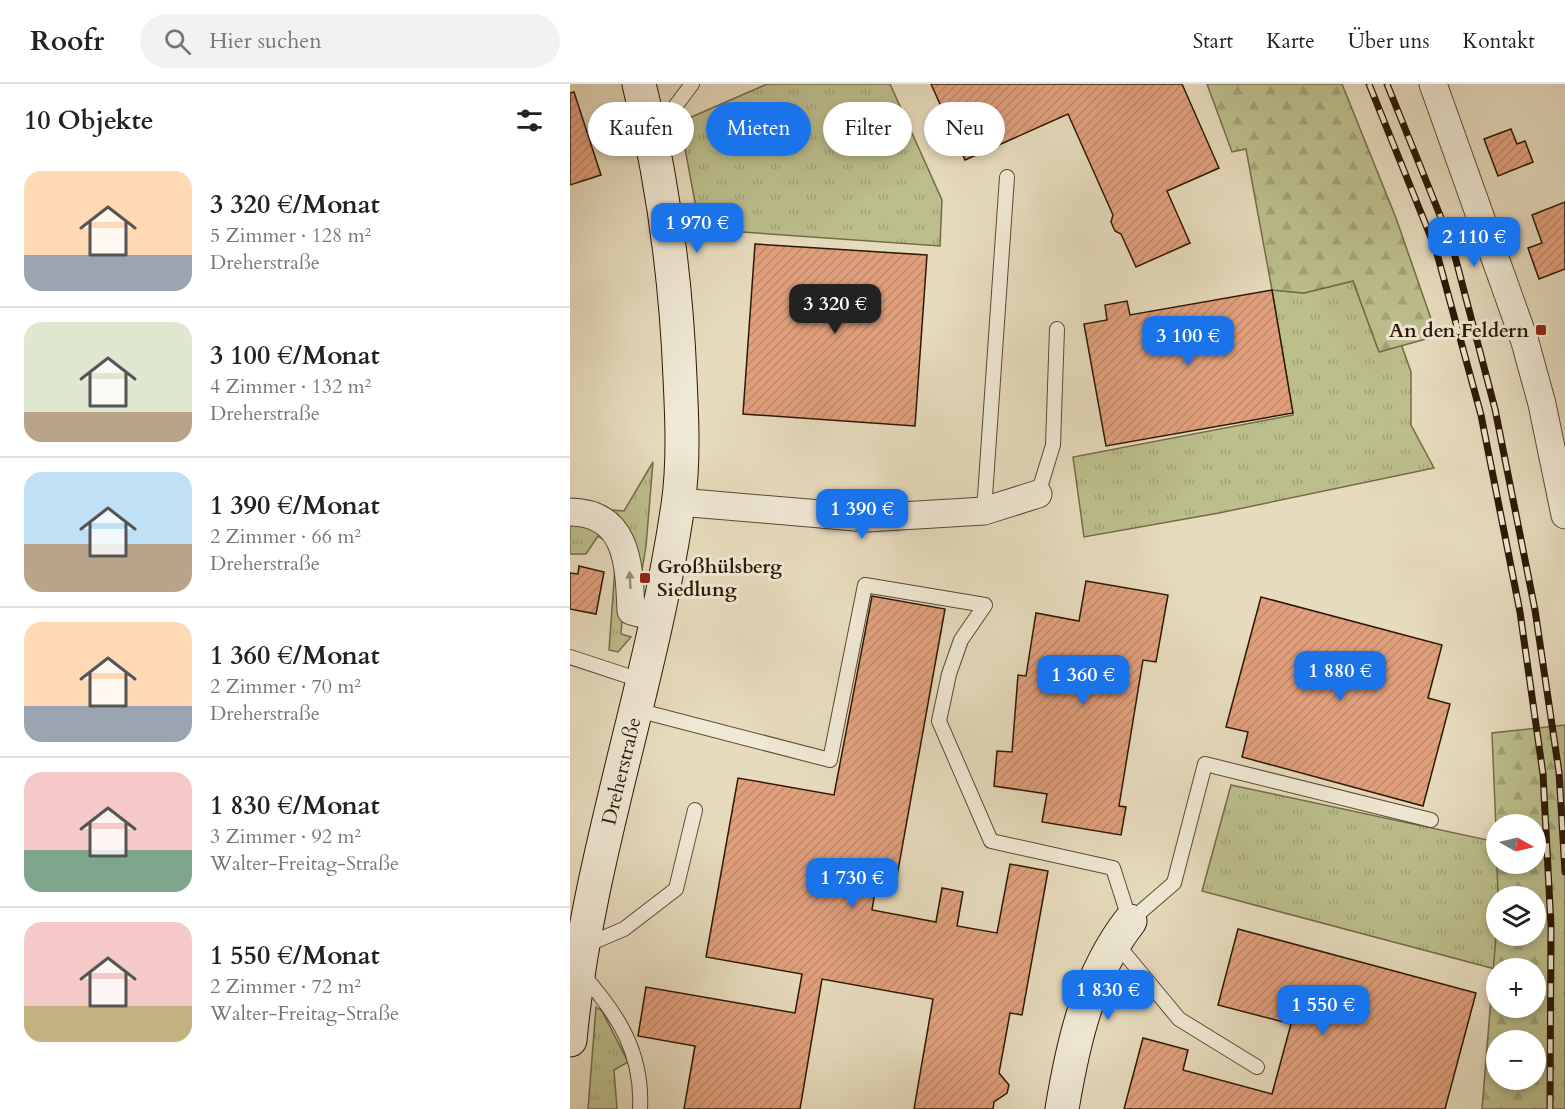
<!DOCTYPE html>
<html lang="de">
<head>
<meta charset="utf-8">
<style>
  :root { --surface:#fff; --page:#f2f2f2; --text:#222; --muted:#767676; --line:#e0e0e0; --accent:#1a73e8 }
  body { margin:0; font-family:Cardo,serif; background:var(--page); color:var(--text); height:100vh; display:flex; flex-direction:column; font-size:22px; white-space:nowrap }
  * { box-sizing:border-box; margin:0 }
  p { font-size:20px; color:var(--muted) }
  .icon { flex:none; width:33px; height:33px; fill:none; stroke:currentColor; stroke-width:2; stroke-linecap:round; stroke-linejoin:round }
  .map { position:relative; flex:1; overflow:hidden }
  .side { display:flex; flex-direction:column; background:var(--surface); width:570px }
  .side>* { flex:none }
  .top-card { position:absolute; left:18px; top:18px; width:570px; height:54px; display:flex; gap:12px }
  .needle { width:39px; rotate:98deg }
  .controls { position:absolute; left:916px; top:730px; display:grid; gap:12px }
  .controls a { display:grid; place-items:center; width:60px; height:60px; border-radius:50%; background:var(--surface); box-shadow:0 3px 9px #0003; font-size:30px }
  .price { position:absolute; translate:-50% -51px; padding:0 14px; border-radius:12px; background:var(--accent); color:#fff; font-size:20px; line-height:39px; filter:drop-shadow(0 2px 3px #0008) }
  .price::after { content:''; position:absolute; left:50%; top:36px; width:18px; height:14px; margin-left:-9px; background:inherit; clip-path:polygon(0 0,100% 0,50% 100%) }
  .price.current { background:#222; color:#fff }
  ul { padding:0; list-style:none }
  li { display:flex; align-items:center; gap:18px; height:150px; padding:0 24px }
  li+li { border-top:2px solid var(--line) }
  li span { display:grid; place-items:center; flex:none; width:168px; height:120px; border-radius:18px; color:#555 }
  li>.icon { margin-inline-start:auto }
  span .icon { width:72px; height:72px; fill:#fffc; stroke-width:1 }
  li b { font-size:26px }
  h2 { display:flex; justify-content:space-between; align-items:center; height:72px; padding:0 24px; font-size:26px }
  .chip { padding:0 21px; border-radius:27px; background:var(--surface); box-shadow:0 3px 9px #0003; font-size:21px; line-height:54px }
  .chip.current { background:var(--accent); color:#fff }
  header { display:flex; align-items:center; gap:36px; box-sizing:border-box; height:84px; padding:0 30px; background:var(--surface); border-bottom:2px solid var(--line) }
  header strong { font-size:28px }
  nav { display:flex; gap:33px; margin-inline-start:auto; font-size:21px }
  .search { width:420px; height:54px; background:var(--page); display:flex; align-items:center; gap:15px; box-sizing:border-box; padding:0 21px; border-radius:33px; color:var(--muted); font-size:22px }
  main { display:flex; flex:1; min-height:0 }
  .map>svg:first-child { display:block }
  .grass { fill:url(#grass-tufts); stroke:#746b48; stroke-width:1.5 }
  .forest { fill:url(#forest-firs); stroke:#746b48; stroke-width:1.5; fill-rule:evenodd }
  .building { fill:url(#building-hatch); stroke:#2d1804; stroke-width:1.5 }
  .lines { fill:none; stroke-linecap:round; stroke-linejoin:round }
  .lane-casing { stroke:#5b4932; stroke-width:16 }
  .street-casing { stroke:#5b4932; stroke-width:29 }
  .secondary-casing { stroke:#2d1804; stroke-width:35 }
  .lane { stroke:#efe8d4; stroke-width:14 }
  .street { stroke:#efe8d4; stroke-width:27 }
  .secondary { stroke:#efe8d4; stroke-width:33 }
  .rail-casing { stroke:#2d1804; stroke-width:7 }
  .rail { stroke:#efe8d4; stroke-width:4.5; stroke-dasharray:14; stroke-linecap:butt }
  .oneway { fill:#988a76 }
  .poi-dot { fill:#8f2418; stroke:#efe8d4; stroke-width:2 }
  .labels { text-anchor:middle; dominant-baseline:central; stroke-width:6; stroke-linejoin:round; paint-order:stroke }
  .poi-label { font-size:20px; font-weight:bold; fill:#2d1804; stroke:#efe8d4; text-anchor:end }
  .street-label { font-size:20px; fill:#2d1804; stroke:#efe8d4 }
</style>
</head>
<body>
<header>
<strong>Roofr</strong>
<div class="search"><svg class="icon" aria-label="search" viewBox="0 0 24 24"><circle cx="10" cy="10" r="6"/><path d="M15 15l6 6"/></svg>Hier suchen</div>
<nav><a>Start</a><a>Karte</a><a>Über uns</a><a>Kontakt</a></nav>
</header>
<main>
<section class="side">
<h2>10 Objekte<svg class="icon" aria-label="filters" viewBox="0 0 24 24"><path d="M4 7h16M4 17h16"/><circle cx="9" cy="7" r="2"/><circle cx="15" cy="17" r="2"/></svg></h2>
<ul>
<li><span style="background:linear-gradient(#ffd9b3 70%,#9aa5b1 0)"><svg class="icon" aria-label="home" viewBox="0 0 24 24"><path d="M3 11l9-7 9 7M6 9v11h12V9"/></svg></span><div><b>3 320 €/Monat</b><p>5 Zimmer · 128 m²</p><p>Dreherstraße</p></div></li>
<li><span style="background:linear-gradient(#dfe7d0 75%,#b9a48a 0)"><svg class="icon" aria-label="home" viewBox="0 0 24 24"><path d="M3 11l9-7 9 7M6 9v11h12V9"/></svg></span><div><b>3 100 €/Monat</b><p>4 Zimmer · 132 m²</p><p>Dreherstraße</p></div></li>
<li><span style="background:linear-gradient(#bfe0f5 60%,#b9a48a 0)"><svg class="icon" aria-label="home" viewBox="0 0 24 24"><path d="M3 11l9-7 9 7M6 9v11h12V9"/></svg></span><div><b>1 390 €/Monat</b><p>2 Zimmer · 66 m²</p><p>Dreherstraße</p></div></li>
<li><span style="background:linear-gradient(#ffd9b3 70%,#9aa5b1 0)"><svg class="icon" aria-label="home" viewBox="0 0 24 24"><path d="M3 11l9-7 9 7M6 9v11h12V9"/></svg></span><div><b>1 360 €/Monat</b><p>2 Zimmer · 70 m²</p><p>Dreherstraße</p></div></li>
<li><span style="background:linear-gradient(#f6c9c9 65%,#7fa58c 0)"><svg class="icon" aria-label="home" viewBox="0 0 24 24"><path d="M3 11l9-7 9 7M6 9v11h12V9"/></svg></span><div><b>1 830 €/Monat</b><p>3 Zimmer · 92 m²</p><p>Walter-Freitag-Straße</p></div></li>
<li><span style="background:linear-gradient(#f6c9c9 70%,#c2b280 0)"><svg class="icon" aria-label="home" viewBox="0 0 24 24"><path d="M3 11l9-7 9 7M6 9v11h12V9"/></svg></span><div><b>1 550 €/Monat</b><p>2 Zimmer · 72 m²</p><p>Walter-Freitag-Straße</p></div></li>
</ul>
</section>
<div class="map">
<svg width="995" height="1025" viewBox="0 0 995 1025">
  <defs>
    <pattern id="grass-tufts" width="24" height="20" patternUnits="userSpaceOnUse" patternTransform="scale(1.5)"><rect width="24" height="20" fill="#bcbe8c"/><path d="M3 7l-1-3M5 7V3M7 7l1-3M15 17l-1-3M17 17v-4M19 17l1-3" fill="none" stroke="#a2a377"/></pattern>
    <pattern id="forest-firs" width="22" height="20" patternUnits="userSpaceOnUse" patternTransform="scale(1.5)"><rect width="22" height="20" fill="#bcbe8c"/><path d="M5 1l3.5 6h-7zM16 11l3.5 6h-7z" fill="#a2a377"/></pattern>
    <pattern id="building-hatch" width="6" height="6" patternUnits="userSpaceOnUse" patternTransform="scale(1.5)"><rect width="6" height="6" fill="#e1a07d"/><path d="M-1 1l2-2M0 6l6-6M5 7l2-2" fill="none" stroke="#c1896a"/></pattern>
  </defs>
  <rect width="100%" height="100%" fill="#e6dbbd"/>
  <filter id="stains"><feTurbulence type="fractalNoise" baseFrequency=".00333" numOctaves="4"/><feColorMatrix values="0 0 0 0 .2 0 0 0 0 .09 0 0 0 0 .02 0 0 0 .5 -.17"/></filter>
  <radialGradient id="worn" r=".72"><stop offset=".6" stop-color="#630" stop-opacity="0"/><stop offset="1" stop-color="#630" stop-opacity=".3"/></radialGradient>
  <g class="grass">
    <polygon points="197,0 320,0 372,116 370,162 130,145 110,38"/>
    <polygon points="783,197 809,267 831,260 841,288 841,341 864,384 649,429 514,453 503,373 723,331 702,206 734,209"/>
    <polygon points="83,378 76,462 69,504 31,425 54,427"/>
    <path d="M0 437C7 438 17 437 23 439 63 453 53 519 51 550L61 553 48 568 39 566 45 483 42 462 28 452 16 470H0Z"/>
    <polygon points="661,701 927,758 928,806 925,885 632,807"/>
    <polygon points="26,923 32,927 58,978 44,986 47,1025 18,1025"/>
  </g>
  <g class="forest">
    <polygon points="637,0 772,0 826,134 867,252 809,268 783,197 734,209 702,206 676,65 662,68"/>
    <path d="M995 641V1025H912L927 840V852H966V813H928L927 780H966V741H927V770L922 649ZM927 885H966V924H927ZM927 957H966V996H927Z"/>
  </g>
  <g class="building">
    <polygon points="361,0 612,0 649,84 597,107 620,159 566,183 551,150 545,147 541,138 543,131 498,30 395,76"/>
    <polygon points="4,8 31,91 0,101 0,9"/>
    <polygon points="941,45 947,60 955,57 963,78 928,92 914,55"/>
    <polygon points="995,118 995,185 969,195 958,164 972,159 962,131"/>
    <polygon points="185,160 357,171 345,342 173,330"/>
    <polygon points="702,206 723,329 536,362 514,240 537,236 535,221 557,217 560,231"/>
    <polygon points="9,482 34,488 26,530 0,525 0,489 8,490"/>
    <polygon points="516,497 598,511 586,578 573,576 549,722 556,723 551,751 472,738 477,710 424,702 427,667 442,668 448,591 456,592 466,529 509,537"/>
    <polygon points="302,512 375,525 327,792 308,790 302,826 366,838 372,804 393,808 387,842 427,849 440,780 478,787 452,931 440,929 429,989 439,1001 437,1009 424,1018 423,1025 344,1025 363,915 252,895 230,1025 114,1025 125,962 68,952 76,903 225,929 232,890 136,873 168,694 264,711"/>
    <polygon points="691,513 872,561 858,614 880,620 853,722 672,673 678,648 656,643"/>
    <polygon points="668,845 906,909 875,1025 554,1025 573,954 618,966 613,986 702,1010 721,940 648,921"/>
  </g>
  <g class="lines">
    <defs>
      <g id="lane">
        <polyline points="83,52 122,0"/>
        <polyline points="468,410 483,361 487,245"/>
        <polyline points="414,427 437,93"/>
        <polyline points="0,573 73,597"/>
        <polyline points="67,626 260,676 295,501 415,521 391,556 379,590 369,637 421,757 543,784 560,837 604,799 635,680 861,736"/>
        <polyline points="546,859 609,935 687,983"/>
        <polyline points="14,862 54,845 106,805 125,726"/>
        <path d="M12 890C48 930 73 969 70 1025"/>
      </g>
      <g id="street">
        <polyline points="863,0 955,258 972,320 995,431"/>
        <polyline points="109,418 297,434 414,427 468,410"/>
        <path d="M0 428C59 429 59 482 61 527L88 534"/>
      </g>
      <g id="secondary">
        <path id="s1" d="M0 956C17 774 82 601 108 421 114 380 112 335 110 294 106 194 93 97 69 0"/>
        <path d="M492 1025C503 959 518 891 560 837"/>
      </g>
    </defs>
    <use href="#lane" class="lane-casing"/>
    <use href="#street" class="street-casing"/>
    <use href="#secondary" class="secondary-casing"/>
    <use href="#lane" class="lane"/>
    <use href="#street" class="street"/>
    <use href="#secondary" class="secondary"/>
    <defs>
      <g id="rail">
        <polyline points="799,0 866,166 911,331 950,528 973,690 981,842 980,1025"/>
        <polyline points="817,0 882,161 925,325 965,526 989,688 995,788"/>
      </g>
    </defs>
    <use href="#rail" class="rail-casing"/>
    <use href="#rail" class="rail"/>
  </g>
  <defs><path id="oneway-solid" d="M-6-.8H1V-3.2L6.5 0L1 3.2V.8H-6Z" transform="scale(1.5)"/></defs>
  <use class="oneway" href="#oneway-solid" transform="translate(60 496) rotate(-93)"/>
  <g class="poi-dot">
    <rect x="965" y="240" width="12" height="12" rx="3"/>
    <rect x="69" y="488" width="12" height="12" rx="3"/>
  </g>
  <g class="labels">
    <g class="poi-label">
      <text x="959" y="246">An den Feldern</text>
      <text x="87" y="482" text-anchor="start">Großhülsberg<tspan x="87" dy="23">Siedlung</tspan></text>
    </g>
    <g class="street-label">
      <text stroke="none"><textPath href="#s1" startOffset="274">Dreherstraße</textPath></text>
    </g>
  </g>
  <rect width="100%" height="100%" filter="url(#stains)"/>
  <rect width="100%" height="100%" fill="url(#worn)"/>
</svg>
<div class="controls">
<a><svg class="needle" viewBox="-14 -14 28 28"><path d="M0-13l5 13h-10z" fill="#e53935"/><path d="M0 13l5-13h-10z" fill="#767676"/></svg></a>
<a><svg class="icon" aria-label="layers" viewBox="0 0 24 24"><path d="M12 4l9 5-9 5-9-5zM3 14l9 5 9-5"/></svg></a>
<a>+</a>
<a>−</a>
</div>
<b class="price" style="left:127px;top:170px">1 970 €</b>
<b class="price" style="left:904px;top:184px">2 110 €</b>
<b class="price current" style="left:265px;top:251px">3 320 €</b>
<b class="price" style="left:618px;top:283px">3 100 €</b>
<b class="price" style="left:292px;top:456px">1 390 €</b>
<b class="price" style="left:770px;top:618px">1 880 €</b>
<b class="price" style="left:513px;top:622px">1 360 €</b>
<b class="price" style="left:282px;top:825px">1 730 €</b>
<b class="price" style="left:538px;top:937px">1 830 €</b>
<b class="price" style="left:753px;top:952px">1 550 €</b>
<div class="top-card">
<a class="chip">Kaufen</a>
<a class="chip current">Mieten</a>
<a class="chip">Filter</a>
<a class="chip">Neu</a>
</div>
</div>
</main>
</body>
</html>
